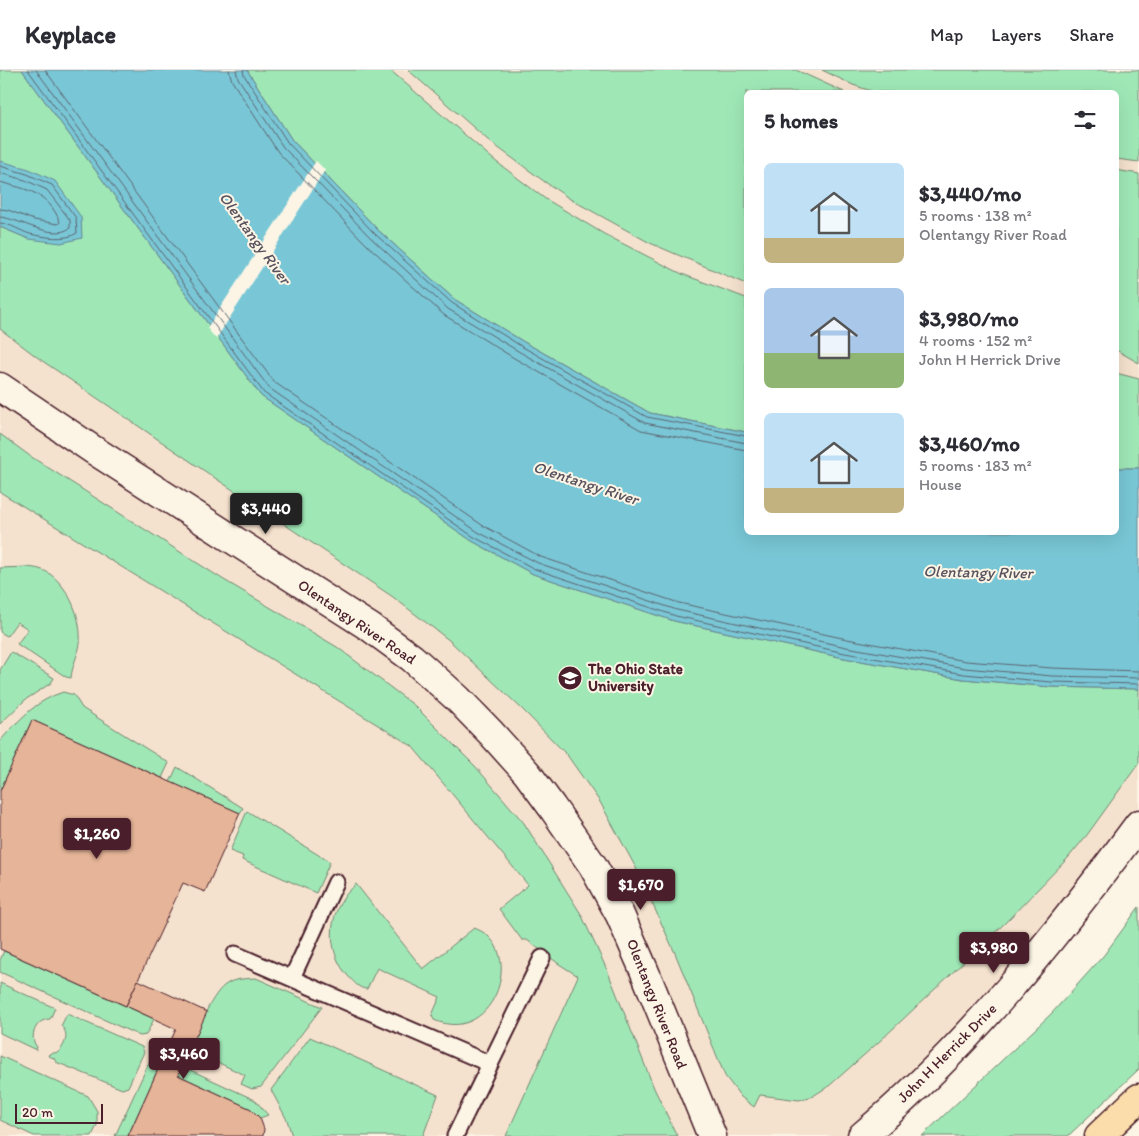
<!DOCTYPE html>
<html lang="en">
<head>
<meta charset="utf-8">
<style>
  :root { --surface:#fff; --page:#f2f2f3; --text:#2b2b33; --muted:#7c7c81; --line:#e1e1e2; --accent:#4a1f2b }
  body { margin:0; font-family:Itim,sans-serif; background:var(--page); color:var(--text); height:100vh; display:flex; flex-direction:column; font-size:19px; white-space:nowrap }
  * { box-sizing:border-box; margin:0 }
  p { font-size:16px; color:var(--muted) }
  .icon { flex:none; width:28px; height:28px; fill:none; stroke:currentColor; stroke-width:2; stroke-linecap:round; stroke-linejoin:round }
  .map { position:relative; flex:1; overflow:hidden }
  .side { position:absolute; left:744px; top:20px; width:375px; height:445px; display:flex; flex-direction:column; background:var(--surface); border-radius:8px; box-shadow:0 5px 20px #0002 }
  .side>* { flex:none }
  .scale { position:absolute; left:15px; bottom:12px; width:88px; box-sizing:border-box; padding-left:5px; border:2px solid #4a1f2b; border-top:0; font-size:14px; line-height:18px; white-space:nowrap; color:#4a1f2b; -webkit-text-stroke:4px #fcf5e5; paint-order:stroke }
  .price { position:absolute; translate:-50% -42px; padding:0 11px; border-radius:5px; background:var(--accent); color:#fff; font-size:16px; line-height:32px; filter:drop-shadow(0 1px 2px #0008) }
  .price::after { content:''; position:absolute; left:50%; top:30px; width:15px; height:11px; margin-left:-8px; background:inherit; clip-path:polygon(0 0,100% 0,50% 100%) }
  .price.on { background:#222; color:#fff }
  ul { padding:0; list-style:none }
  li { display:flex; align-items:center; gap:15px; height:125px; padding:0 20px }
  li span { display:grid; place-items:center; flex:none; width:140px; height:100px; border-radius:8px; color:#555 }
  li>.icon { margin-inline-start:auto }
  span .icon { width:60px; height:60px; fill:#fffc; stroke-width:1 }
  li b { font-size:21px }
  h2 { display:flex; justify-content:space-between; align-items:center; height:60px; padding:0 20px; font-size:21px }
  header { display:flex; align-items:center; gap:30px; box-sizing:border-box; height:70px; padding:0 25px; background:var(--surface); border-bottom:1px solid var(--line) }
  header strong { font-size:24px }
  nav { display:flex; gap:28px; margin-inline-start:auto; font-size:18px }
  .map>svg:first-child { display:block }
  .built { fill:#f5e2ce; fill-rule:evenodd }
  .green { fill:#9fe8b6; stroke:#748470 }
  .water { fill:#79c7d6; stroke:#668492 }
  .pier { fill:#fcf5e5 }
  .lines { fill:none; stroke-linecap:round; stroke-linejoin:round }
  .shore { stroke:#5d626f; stroke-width:1 }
  .building { fill:#e6b498; stroke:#4a1f2b }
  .lane-casing { stroke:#4a1f2b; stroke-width:19 }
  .secondary-casing { stroke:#4a1f2b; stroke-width:31 }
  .highway-casing { stroke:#4a1f2b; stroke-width:31 }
  .lane { stroke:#fcf5e5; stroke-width:15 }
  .secondary { stroke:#fcf5e5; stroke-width:28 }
  .highway { stroke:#fbddab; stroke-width:28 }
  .labels { text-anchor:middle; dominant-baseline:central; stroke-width:4; stroke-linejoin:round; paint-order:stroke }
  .street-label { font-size:15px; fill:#4a1f2b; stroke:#fcf5e5 }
  .poi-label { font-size:15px; font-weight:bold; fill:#4a1f2b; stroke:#fcf5e5; text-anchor:start }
  .water-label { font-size:16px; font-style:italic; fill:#58515e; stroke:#fcf5e5 }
</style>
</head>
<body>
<header>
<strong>Keyplace</strong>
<nav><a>Map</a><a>Layers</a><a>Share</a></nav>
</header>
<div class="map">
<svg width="1139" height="1066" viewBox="0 0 1139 1066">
  <rect width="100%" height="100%" fill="#fcf5e5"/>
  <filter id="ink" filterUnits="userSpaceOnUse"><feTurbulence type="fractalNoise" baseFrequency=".02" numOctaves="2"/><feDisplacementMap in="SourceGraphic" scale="10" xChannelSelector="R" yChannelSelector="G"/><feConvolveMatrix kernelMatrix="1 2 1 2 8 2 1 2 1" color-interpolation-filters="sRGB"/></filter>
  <g filter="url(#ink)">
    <path class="built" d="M0 0H1139V754L862 1066H0ZM746 22H1116V462H746Z"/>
    <g class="green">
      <polygon points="0,0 22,0 261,326 472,471 533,504 674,551 844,588 963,609 1051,617 1139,619 1139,693 1087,765 1068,788 1004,854 881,970 829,1016 813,1026 799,1030 760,1025 754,1037 741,1027 725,1006 675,883 636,798 600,732 567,685 523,640 450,571 393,527 212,406 41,290 0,259 0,157 29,169 7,94 0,91"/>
      <polygon points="247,0 390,0 494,90 544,128 604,164 682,204 746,228 746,362 650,343 524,272 454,229 378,160 292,70"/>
      <polygon points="408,0 796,0 844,22 746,22 746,214 650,173 570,129 545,112 489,71"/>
      <polygon points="822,0 1139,0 1139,92 1116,89 1116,22 874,22 853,15"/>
      <polygon points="1116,100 1139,104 1139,293 1116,280"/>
      <polygon points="1116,303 1139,309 1139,398 1116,398"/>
      <polygon points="0,364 30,386 224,510 337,577 415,636 475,696 524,753 581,844 608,902 654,1018 677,1066 506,1066 578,906 559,894 527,870 522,870 499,839 528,815 412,676 0,422"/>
      <path d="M27 497C36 498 43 499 50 504 70 519 82 549 80 574 78 585 72 596 71 608L66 607 17 574 28 559 17 552 7 566 0 562V498Z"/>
      <polygon points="11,582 54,608 51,613 25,630 0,654 0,600"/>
      <path d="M63 622 74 625 82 638 169 693 162 708 32 650 0 721V671C19 650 35 631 63 622Z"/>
      <polygon points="177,697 243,738 240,743 170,712"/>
      <polygon points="247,741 330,792 316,823 242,790 243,786 230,781"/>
      <path d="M356 814 423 899 474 858C528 876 495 977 434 950L432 945 440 927 377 898 367 919C359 919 354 912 348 906 329 885 327 852 343 829 346 823 352 819 356 814Z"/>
      <polygon points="1139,837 1139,999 1068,1066 922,1066 1052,943 1104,885"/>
      <polygon points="4,881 154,949 146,965 140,966 0,902 0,890"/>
      <path d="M256 908 322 937 261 1017 252 1019 241 1014 245 1005 195 982 191 990 186 988C194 969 209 927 225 915 234 908 246 909 256 908Z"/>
      <path d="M0 913 55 938 50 949C36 949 28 967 37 977L36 980 0 963Z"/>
      <path d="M67 944 142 977 144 982 128 1017 122 1019 56 992 54 988 48 986 49 984 59 982C65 974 70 964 61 956Z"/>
      <polygon points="310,967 438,1025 423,1066 292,1066 287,1050 271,1020"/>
      <polygon points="157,985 163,988 128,1066 115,1066 152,986"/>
      <polygon points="0,986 88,1026 97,1041 97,1055 92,1066 34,1066 0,1050"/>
      <polygon points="182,996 255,1030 268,1045 260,1048 251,1039 178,1005"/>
    </g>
    <g class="water">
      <polygon points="22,0 247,0 292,70 378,160 454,229 524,272 650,343 746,362 746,462 1116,462 1116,398 1139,398 1139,619 1051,617 963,609 844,588 674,551 533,504 472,471 261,326"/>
      <polygon points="0,91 29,99 55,111 81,147 82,168 61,173 29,169 0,157"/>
    </g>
    <polygon class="pier" points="316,91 325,100 216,269 207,258"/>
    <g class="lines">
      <g class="shore">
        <polyline points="28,0 264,323 474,467 535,499 676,546 845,583 964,604 1051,612 1139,614"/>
        <polyline points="36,0 269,318 478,462 538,493 677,540 846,577 965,598 1052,606 1139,608"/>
        <polyline points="45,0 274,312 482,455 541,487 679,533 847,569 966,591 1052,598 1139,601"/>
        <polyline points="229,0 232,11 278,82 365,173 444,245 514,288 641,360 746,380"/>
        <polyline points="236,0 238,8 283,77 371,168 448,239 518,281 645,353 746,373"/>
        <polyline points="243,0 244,5 288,73 375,164 452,233 521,276 647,347 746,366"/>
        <path d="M0 96 27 104 52 115 76 148 77 163C66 171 43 167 30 164 20 161 11 154 0 153"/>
        <path d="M0 103 25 110 47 120 70 150V158C53 171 18 148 0 147"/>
        <path d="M0 112C28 120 48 122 60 152L58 154 34 150 8 140 0 139"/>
      </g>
    </g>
    <g class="building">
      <polygon points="32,650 240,743 205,822 183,813 126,936 0,879 0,721"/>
      <polygon points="138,910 207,942 178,1005 251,1039 260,1048 264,1059 263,1066 128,1066 176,959 126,936"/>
    </g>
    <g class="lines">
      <defs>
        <g id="lane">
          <polyline points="235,884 490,994"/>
          <polyline points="292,908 336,812"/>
          <polyline points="455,1066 542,888"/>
        </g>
        <g id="secondary">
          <polyline points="0,317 92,379 371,558 412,588 458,629 491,663 527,703 552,737 593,796 620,845 644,900 712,1066"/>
          <path d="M862 1066C969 976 1056 866 1139 754"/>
        </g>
        <polyline id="highway" points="1099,1066 1139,1028"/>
      </defs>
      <use href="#lane" class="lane-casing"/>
      <use href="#secondary" class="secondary-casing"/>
      <use href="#highway" class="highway-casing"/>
      <use href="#lane" class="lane"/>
      <use href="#secondary" class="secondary"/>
      <use href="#highway" class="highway"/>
    </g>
  </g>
  <defs>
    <symbol id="university-disc" viewBox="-11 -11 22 22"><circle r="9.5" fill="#4a1f2b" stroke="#fcf5e5"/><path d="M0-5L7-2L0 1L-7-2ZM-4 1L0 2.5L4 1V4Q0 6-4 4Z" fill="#fff"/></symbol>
  </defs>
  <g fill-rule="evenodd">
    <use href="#university-disc" x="556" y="594" width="28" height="28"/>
  </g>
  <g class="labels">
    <g class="street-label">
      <text transform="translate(357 552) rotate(34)">Olentangy River Road</text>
      <text transform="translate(657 934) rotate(68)">Olentangy River Road</text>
      <text transform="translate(947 983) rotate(-45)">John H Herrick Drive</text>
    </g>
    <g class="poi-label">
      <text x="588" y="599">The Ohio State<tspan x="588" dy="17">University</tspan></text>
    </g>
    <g class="water-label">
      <text transform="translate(255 168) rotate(54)">Olentangy River</text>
      <text transform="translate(586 413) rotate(18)">Olentangy River</text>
      <text transform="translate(978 502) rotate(1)">Olentangy River</text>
    </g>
  </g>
</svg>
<div class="scale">20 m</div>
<b class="price on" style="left:266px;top:465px">$3,440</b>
<b class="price" style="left:97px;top:790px">$1,260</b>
<b class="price" style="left:641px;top:841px">$1,670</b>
<b class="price" style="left:994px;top:904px">$3,980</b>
<b class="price" style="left:184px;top:1010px">$3,460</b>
<section class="side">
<h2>5 homes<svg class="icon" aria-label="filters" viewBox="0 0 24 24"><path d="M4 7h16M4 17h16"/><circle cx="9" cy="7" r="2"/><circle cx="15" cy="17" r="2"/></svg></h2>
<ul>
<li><span style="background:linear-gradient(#bfe0f5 75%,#c2b280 0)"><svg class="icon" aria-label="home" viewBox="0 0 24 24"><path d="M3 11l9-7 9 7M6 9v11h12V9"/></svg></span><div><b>$3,440/mo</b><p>5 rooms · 138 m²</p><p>Olentangy River Road</p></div></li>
<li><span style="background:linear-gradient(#a9c7e8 65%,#8fb573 0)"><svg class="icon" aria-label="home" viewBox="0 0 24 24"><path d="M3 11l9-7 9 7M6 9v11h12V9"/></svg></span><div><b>$3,980/mo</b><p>4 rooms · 152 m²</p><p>John H Herrick Drive</p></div></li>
<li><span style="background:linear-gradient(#bfe0f5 75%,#c2b280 0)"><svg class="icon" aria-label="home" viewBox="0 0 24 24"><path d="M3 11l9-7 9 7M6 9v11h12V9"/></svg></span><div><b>$3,460/mo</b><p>5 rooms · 183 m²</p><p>House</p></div></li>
</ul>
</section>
</div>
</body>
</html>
